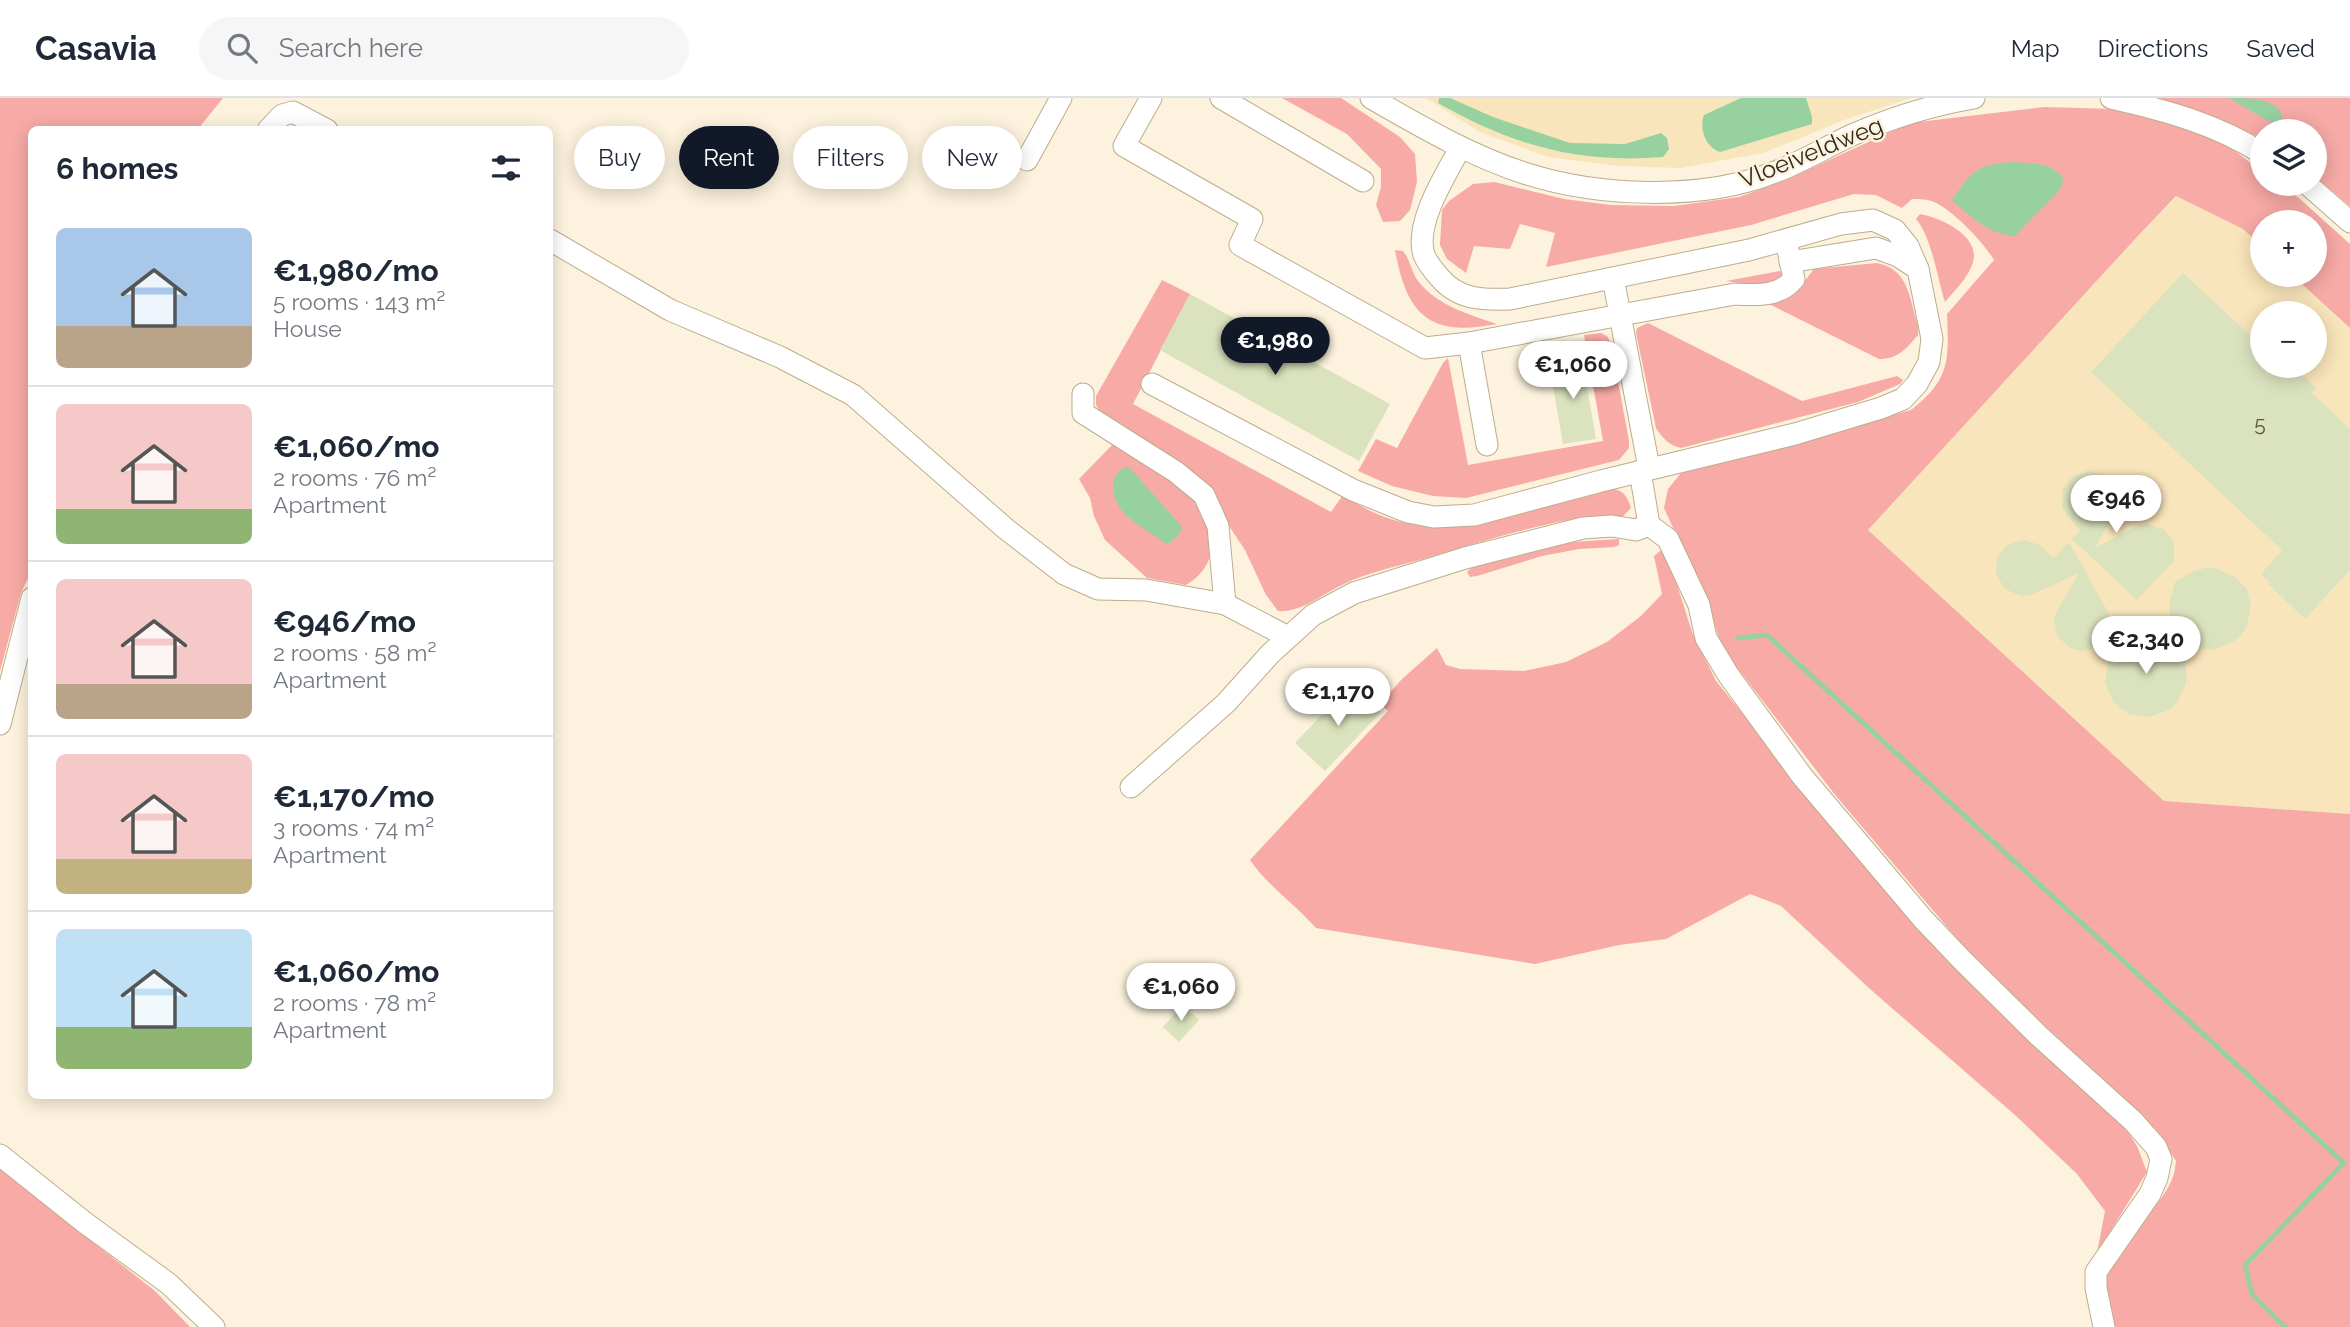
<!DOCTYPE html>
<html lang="en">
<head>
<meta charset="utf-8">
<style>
  :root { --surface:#fff; --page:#f6f6f7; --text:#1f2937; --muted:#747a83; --line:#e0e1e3; --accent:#111827 }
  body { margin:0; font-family:Raleway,sans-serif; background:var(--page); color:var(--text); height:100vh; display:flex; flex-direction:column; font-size:26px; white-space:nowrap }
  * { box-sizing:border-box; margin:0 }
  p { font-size:23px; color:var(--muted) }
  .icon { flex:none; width:38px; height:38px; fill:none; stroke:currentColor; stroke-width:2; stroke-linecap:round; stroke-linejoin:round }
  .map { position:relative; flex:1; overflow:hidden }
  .drawer { position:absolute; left:28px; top:28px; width:525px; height:973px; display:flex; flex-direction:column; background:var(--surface); border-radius:10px; box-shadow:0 4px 18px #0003 }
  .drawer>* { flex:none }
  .guide { position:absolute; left:574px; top:28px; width:665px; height:63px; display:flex; gap:14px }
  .buttons { position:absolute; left:2250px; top:21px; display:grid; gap:14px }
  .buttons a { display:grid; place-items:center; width:77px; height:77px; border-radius:50%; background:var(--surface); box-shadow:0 4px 18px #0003; font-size:35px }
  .price { position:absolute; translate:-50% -60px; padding:0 16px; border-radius:24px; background:#fff; color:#222; font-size:23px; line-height:46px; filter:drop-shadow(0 2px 4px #0008) }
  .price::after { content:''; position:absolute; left:50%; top:42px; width:21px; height:16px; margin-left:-10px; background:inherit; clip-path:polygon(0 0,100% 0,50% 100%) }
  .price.active { background:var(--accent); color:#fff }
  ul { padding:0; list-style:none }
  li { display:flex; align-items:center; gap:21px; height:175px; padding:0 28px }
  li+li { border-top:2px solid var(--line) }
  li span { display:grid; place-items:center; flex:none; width:196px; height:140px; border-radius:10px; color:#555 }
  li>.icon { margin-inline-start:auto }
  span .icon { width:84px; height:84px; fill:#fffc; stroke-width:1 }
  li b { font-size:30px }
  h2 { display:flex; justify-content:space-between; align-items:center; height:84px; padding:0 28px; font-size:30px }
  .chip { padding:0 24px; border-radius:32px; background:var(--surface); box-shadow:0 4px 18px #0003; font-size:24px; line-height:63px }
  .chip.active { background:var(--accent); color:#fff }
  header { display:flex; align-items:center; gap:42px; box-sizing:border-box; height:98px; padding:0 35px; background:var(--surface); border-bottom:2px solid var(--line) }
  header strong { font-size:33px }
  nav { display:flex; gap:38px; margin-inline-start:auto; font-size:24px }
  .search { width:490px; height:63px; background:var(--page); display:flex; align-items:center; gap:18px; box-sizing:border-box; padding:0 24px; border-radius:38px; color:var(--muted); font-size:26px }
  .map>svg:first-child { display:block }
  .built { fill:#f9e5bb; fill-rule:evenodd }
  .green { fill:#f7aaa6 }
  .water { fill:#97d1a0 }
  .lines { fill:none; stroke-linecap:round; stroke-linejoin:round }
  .stream { stroke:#97d1a0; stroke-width:5 }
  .building { fill:#dbe3be }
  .minor-casing { stroke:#bdad8c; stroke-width:23 }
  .minor { stroke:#fff; stroke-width:21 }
  .labels { text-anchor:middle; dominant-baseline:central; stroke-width:5; stroke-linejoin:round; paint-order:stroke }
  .number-label { font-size:21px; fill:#595744 }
  .street-label { font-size:24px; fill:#2e281b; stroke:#fcf2dd }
</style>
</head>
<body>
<header>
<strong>Casavia</strong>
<div class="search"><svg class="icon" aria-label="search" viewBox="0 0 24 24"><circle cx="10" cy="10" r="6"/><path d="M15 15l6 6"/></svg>Search here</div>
<nav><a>Map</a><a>Directions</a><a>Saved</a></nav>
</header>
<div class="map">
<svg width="2350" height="1229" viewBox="0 0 2350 1229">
  <rect width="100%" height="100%" fill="#fcf2dd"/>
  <g class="built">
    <polygon points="1426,0 1911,0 1844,22 1763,55 1680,70 1618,68 1548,59 1480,34"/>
    <path d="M2177 98 2243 131 2263 149V177H2292L2350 230V716L2164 703 1868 432 2136 140ZM2263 215H2315V268H2263Z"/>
  </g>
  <g class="green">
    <polygon points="0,0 223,0 198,31 32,32 31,474 21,495 0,573"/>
    <polygon points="1282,0 1341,0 1400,39 1415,56 1417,84 1410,112 1400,123 1383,124 1376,107 1381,89 1381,71 1347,36"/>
    <polygon points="2157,0 2350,0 2350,108 2315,79 2315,33 2263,33 2263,41 2209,17"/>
    <path d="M2044 9 2114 11 2164 24 2224 45 2263 74V86H2280L2300 101 2350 146V230L2292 177H2315V124H2263V149L2243 131 2176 98 2136 140 1868 432 2164 703 2350 716V1229H2112C2110 1216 2103 1198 2105 1186 2110 1146 2160 1114 2173 1079 2175 1074 2175 1068 2176 1063L2156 1032 1976 863 1836 698 1722 550 1710 511 1664 410 1668 391 1681 375 1911 312C1950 282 1949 262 1947 216L1994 162C1985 146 1952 111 1934 104 1928 101 1919 101 1912 101L1902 110 1876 97 1854 96 1751 127 1546 169 1555 135 1520 126 1510 151 1474 148 1466 175 1447 161 1440 147 1442 112 1449 103 1473 86 1494 84 1564 101 1611 107 1674 108 1739 99 1781 84 1910 25Z"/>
    <path d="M1920 116C1938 119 1973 134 1974 157 1974 174 1955 192 1945 204 1937 179 1932 140 1916 121Z"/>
    <path d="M1395 152 1403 153C1410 161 1411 173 1418 183 1436 207 1470 217 1497 226 1431 239 1407 219 1395 152Z"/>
    <path d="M1877 165C1909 171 1909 200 1918 228V237C1906 251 1898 261 1879 261L1763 203 1794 197 1814 171Z"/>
    <polygon points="1780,173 1786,178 1761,189 1726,183"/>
    <path d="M1162 182 1190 196 1133 306 1331 414 1343 397C1422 451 1484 424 1568 403 1582 400 1596 392 1610 391 1622 390 1628 399 1631 410L1622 419C1587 409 1464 449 1423 461 1398 468 1370 474 1346 485 1323 495 1302 515 1278 513L1266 497 1245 452 1225 422 1214 393 1174 363 1105 323 1096 307V298Z"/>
    <path d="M1648 225 1802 303 1897 278 1903 282 1900 286 1858 304 1681 350C1669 347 1663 341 1656 330L1636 235 1637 230Z"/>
    <polygon points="1601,235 1607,238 1611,245 1629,343 1629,350 1619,362 1466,400 1433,398 1392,388 1358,373 1376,341 1397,350 1443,265 1448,260 1468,367 1603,343 1584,237"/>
    <path d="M1115 344C1138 355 1157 372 1177 387 1184 392 1193 398 1198 404 1219 432 1218 469 1186 487L1147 480 1105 442 1094 418 1090 400 1079 381Z"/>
    <polygon points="1619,441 1619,447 1614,449 1579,451 1542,458 1477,478 1470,479 1467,474 1471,470 1571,444"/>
    <path d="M1666 452 1692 534 1716 583 1784 667 2122 1024 2137 1048 2147 1074 2097 1155 2105 1113 2077 1076 2015 1017 1870 891 1781 808 1750 796 1666 841 1619 847 1535 866 1316 830C1295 806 1268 788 1250 762L1388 613 1380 606 1402 581 1437 550 1446 567 1460 571 1524 573 1566 564 1607 544 1641 518 1662 496 1654 458 1660 453Z"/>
    <polygon points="0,1071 155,1193 190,1229 0,1229"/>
  </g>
  <g class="water">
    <path d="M1439 0H1450L1493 19 1570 45 1625 46 1661 35 1667 40 1669 51 1663 59C1577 66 1512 47 1438 5Z"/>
    <path d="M1741 0H1806L1812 19V26L1720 54C1705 49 1699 30 1704 17Z"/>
    <path d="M2229 0C2247 0 2285 0 2282 24L2277 28Z"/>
    <path d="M2012 64C2033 66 2051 63 2064 81L2059 93 2015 138C1988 136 1971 119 1952 102 1973 72 1976 67 2012 64Z"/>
    <path d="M1129 369 1182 429 1180 435 1170 445H1165C1152 435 1134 426 1123 414 1111 401 1107 372 1129 369Z"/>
  </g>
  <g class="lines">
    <polyline class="stream" points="1738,540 1767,537 2344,1065 2245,1167 2252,1196 2285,1229"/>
  </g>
  <g class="building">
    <polygon points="2183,175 2263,249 2263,268 2282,268 2292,276 2296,271 2316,290 2312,295 2350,331 2350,472 2305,521 2266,484 2271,486 2261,476 2282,452 2091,274"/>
    <polygon points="1190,196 1390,306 1359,363 1160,252"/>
    <polygon points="1582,260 1596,341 1563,346 1549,266"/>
    <polygon points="2089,373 2106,378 2112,384 2118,400 2117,410 2095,450 2139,427 2147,426 2164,431 2174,444 2174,463 2137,502 2072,441 2080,432 2066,416 2062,408 2063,391 2074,378"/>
    <polygon points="2024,442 2040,447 2054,460 2069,444 2108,514 2110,524 2107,543 2089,552 2080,553 2070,550 2058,539 2054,523 2056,515 2079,475 2031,497 2021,498 2005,491 1996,477 1997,460 2007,447"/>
    <polygon points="2205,470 2215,470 2235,479 2247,491 2251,507 2247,528 2241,537 2233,544 2213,552 2203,551 2176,543 2170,517 2169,506 2175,484 2194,473"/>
    <polygon points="2141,538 2151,538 2180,546 2187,574 2186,585 2177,605 2169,612 2149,619 2129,616 2120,610 2113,603 2105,584 2110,553 2130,541"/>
    <polygon points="1351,586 1381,614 1325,673 1295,645"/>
    <polygon points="1182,907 1199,922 1179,944 1163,929"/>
  </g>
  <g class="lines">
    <defs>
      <g id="minor">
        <polyline points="1151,0 1124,48 1252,121 1240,147 1425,250 1469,245"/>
        <polyline points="1221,0 1363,83"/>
        <path d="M1371 0C1420 28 1469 57 1524 75 1597 99 1703 103 1775 74 1802 64 1826 49 1852 37 1891 20 1932 7 1974 0"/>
        <path d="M2111 0C2164 12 2217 26 2263 56"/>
        <polyline points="268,32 282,17 293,14 327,32"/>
        <polyline points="1027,62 1061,0"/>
        <polyline points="2307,86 2350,124"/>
        <polyline points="550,142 670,212 780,259 853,297 1006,431 1064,476 1098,491 1146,492 1225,506 1288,539"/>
        <polyline points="1790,164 1876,150 1898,158 1918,171"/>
        <polyline points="1613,180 1649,370"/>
        <path d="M1152 286 1353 392 1408 414 1434 419 1474 417 1601 383 1795 336 1881 310 1903 301 1917 286 1929 264 1932 241 1918 171 1908 148 1895 132 1873 122 1841 126 1749 152 1510 201C1483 202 1459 202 1440 180 1434 173 1427 165 1424 157 1414 125 1446 77 1460 50"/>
        <polyline points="1083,296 1083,315 1176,374 1204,397 1218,428 1225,506"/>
        <path d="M1487 347 1469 245 1735 196C1757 197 1779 199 1794 181L1786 142"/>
        <polyline points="1649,427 1668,441 1699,507 1706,540 1729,578 1802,678 1923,821 1963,863 2039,938 2133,1023 2156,1049 2161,1061 2157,1080 2150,1096 2096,1174 2096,1190 2104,1229"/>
        <polyline points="0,626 32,500"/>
        <polyline points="1131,689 1226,605 1270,556 1313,517 1354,495 1465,460 1583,430 1612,428 1636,432 1649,427 1640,373"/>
        <polyline points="0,1057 84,1124 169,1186 214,1229"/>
      </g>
    </defs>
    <use href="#minor" class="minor-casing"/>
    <use href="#minor" class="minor"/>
  </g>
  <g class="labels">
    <g class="number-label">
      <text x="2260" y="325">5</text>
    </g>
    <g class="street-label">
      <text transform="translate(1811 54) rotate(-22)">Vloeiveldweg</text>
    </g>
  </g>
</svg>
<div class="buttons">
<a><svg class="icon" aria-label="layers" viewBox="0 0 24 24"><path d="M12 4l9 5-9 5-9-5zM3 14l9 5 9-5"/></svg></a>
<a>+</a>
<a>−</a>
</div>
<b class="price active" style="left:1275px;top:279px">€1,980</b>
<b class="price" style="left:1573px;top:303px">€1,060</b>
<b class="price" style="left:2116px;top:437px">€946</b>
<b class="price" style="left:2146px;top:578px">€2,340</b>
<b class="price" style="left:1338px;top:630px">€1,170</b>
<b class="price" style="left:1181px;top:925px">€1,060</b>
<div class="guide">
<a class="chip">Buy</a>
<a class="chip active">Rent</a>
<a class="chip">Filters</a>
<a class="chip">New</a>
</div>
<section class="drawer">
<h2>6 homes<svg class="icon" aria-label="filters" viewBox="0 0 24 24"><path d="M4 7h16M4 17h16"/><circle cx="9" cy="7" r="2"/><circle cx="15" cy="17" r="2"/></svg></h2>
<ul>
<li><span style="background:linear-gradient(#a9c7e8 70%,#b9a48a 0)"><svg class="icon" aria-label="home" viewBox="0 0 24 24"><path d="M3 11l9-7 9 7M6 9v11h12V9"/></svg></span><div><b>€1,980/mo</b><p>5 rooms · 143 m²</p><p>House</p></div></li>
<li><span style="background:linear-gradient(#f6c9c9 75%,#8fb573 0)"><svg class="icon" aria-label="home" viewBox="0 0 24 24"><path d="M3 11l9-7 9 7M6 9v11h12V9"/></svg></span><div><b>€1,060/mo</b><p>2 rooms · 76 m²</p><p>Apartment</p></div></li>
<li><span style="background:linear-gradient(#f6c9c9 75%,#b9a48a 0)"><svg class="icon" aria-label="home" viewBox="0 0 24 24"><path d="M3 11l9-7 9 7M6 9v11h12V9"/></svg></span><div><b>€946/mo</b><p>2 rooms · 58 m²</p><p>Apartment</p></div></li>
<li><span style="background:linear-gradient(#f6c9c9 75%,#c2b280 0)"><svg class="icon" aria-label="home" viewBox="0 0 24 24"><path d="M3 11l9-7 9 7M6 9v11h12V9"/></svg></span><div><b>€1,170/mo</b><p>3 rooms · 74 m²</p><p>Apartment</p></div></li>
<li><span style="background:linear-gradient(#bfe0f5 70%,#8fb573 0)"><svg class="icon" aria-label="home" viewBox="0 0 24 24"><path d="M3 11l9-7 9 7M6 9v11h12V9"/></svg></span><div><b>€1,060/mo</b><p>2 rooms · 78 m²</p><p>Apartment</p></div></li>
</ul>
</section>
</div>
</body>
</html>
